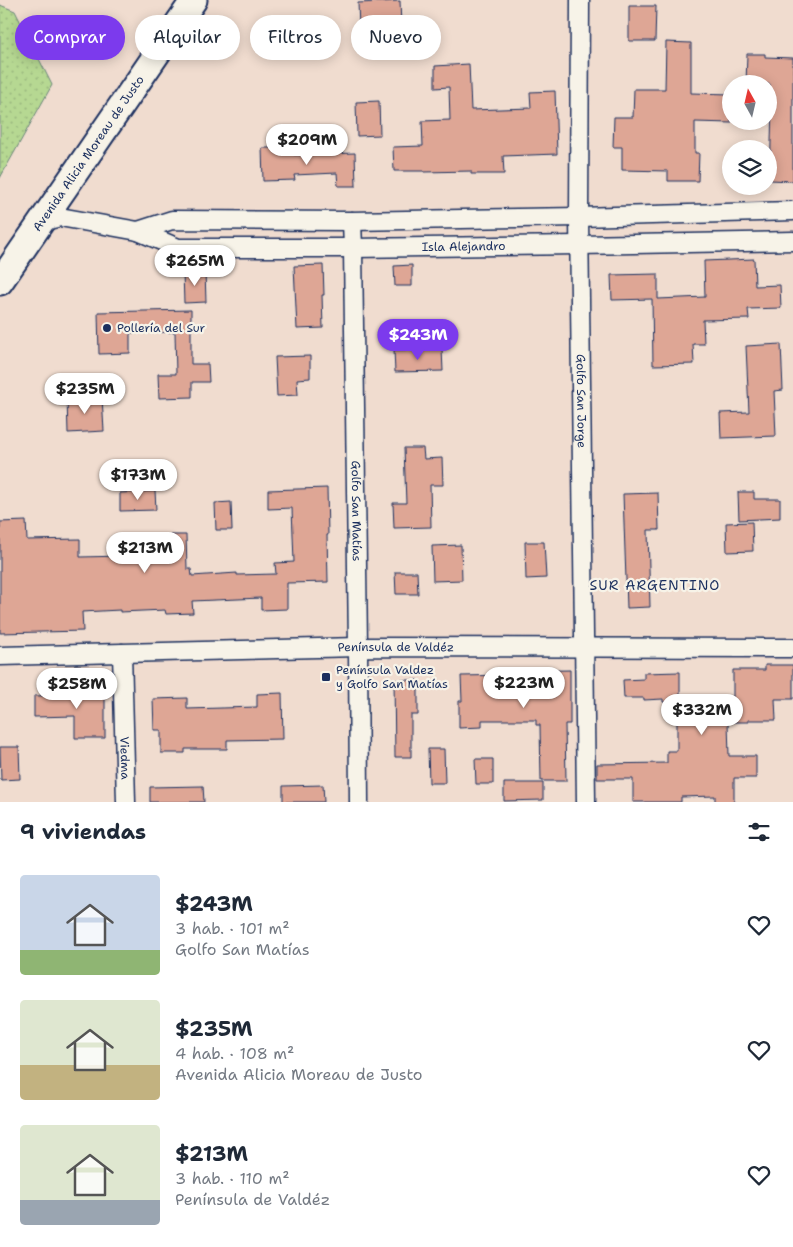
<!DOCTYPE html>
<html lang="es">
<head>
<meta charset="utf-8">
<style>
  :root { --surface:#fff; --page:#f2f2f3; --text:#1f2937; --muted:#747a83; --accent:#7c3aed }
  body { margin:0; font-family:"Shantell Sans",sans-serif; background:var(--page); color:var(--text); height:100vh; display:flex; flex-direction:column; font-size:19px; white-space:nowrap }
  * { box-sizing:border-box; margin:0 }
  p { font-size:16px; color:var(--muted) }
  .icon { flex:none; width:28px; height:28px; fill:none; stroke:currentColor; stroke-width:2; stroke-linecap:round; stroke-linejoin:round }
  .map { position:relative; height:802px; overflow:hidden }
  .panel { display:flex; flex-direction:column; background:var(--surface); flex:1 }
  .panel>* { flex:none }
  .banner { position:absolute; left:15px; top:15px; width:500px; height:45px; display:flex; gap:10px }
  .needle { width:32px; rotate:352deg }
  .fabs { position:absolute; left:722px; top:75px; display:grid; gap:10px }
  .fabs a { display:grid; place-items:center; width:55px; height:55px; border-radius:50%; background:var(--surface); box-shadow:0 2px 12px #0003; font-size:25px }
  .price { position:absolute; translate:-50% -42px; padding:0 11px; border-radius:18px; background:#fff; color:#222; font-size:16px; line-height:32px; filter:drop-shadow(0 1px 2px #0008) }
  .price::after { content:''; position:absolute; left:50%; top:30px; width:15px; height:11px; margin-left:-8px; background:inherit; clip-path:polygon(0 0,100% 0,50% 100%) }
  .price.current { background:var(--accent); color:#fff }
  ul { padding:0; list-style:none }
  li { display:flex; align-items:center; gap:15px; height:125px; padding:0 20px }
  li span { display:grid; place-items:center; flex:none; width:140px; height:100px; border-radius:5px; color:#555 }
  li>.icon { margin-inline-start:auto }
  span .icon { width:60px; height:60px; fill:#fffc; stroke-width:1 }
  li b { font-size:21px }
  h2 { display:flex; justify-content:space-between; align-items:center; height:60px; padding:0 20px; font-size:21px }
  .pill { padding:0 18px; border-radius:22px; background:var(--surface); box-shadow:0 2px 12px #0003; font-size:18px; line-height:45px }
  .pill.current { background:var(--accent); color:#fff }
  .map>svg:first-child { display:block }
  .green { fill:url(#green-dots); stroke:#688478 }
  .building { fill:#dea695; stroke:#1b2f5e }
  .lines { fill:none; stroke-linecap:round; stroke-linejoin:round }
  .street-casing { stroke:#1b2f5e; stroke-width:21 }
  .secondary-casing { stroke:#1b2f5e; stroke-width:29 }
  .street { stroke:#f7f3e8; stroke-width:18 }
  .secondary { stroke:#f7f3e8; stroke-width:25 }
  .poi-dot { fill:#1b2f5e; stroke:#f7f3e8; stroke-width:2 }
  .labels { text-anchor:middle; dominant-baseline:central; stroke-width:4.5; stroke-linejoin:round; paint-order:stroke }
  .street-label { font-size:12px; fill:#1b2f5e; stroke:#f7f3e8 }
  .poi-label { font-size:12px; fill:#1b2f5e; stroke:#f7f3e8; text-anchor:start }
  .neighbourhood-label { font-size:14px; letter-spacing:1px; fill:#1b2f5e; stroke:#f7f3e8 }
</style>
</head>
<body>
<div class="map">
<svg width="793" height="802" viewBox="0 0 793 802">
  <defs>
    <pattern id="green-dots" width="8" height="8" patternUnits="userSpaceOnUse" patternTransform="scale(1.25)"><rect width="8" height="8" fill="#b6d892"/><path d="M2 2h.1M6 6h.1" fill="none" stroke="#9cba80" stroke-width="1.8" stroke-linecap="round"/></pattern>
  </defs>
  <rect width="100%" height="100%" fill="#f0dccf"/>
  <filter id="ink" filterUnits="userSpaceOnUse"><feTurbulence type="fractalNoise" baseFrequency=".02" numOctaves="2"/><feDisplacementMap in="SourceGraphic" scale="10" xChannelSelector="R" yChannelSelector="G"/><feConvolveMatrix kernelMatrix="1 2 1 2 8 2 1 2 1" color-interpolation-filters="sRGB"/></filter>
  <g filter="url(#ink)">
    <polygon class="green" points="0,5 15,11 52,85 0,178"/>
    <g class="building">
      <polygon points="400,1 402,51 360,53 358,3"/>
      <polygon points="629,6 656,6 655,41 629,41"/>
      <polygon points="666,42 691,43 691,93 731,94 731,123 695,122 695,153 699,153 698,181 668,181 668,171 622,170 622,147 613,147 614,117 633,117 634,89 665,89"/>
      <polygon points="747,54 765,54 765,57 793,58 793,181 770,180 772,104 769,104 770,84 746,84"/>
      <polygon points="469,64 471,110 531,108 530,92 555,91 557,154 503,156 504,174 471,174 471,171 424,172 424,171 394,171 393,147 423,146 422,121 450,120 449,87 435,88 435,66"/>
      <polygon points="379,101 380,135 357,136 356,102"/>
      <polygon points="262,148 293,148 294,155 355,153 356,186 338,186 337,173 294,175 295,180 263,181"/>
      <polygon points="754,259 755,286 780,285 781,308 748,309 749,319 703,320 704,344 693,344 694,364 653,365 652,299 612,300 611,275 658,274 658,299 705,297 704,261"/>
      <polygon points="323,265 324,295 322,295 323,328 297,329 294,266"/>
      <polygon points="412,265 412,286 395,286 394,266"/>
      <polygon points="205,271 206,302 184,303 183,272"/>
      <polygon points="191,310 191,364 208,364 209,382 192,382 192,397 159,398 158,374 176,374 175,332 130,333 130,353 99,354 98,312"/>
      <polygon points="781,344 783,390 774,391 776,436 721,438 720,413 749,412 746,346"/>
      <polygon points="442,349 443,371 395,372 394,350"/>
      <polygon points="310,356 310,378 297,379 298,395 277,396 275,357"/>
      <polygon points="102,397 104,431 68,433 67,398"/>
      <polygon points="404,448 423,448 424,459 442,458 443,485 430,485 431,527 394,528 393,503 406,503"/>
      <polygon points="327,488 328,535 327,535 328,582 287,583 287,609 261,610 261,598 192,601 193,613 166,614 165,610 120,612 120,610 82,612 83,631 0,633 0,522 26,521 27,540 80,539 80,557 170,555 169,535 186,535 187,569 191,569 192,576 237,573 237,575 276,574 275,563 294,562 292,508 268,509 268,490"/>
      <polygon points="155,491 156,510 120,511 120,493"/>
      <polygon points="738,492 754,492 754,499 780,499 780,518 739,520"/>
      <polygon points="658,493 659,530 648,530 650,607 627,608 623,494"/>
      <polygon points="231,502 232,530 216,530 215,503"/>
      <polygon points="752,522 753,551 727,552 726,523"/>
      <polygon points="525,542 544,542 546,578 526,579"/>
      <polygon points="461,545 462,580 433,581 432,546"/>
      <polygon points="395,572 417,572 418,594 396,594"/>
      <polygon points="765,665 793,665 793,699 775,699 776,720 749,720 749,722 728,722 729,756 756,756 756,778 734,778 734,802 715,802 715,796 681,797 681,802 633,802 633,779 597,779 597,764 667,763 667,751 677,751 677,702 663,702 663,699 644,700 644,698 624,698 623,680 644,679 644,673 680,672 680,698 733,697 733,670 765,670"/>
      <polygon points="570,670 570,724 565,724 566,781 541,781 540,725 536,725 536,720 482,720 482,727 459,728 459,701 462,701 461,676 515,675 515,671"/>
      <polygon points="394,680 418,680 418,715 411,715 411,757 395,757"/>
      <polygon points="105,685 105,738 75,738 75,716 34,717 34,696 74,695 74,686"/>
      <polygon points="282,693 283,739 227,740 227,749 185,749 185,753 161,753 161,730 154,730 153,699 187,698 187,709 257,707 257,694"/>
      <polygon points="0,747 19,747 20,779 1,780"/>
      <polygon points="428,749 444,749 445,783 429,783"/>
      <polygon points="475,759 493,759 493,784 476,784"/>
      <polygon points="504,783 543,783 543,800 504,801"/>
      <polygon points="323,785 324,802 283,802 283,786"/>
      <polygon points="203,786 204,802 150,802 150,787"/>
    </g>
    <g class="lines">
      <defs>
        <g id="street">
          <path id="s1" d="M580 0 579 217 586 802"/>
          <path id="s2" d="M352 221 353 248 358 647 359 802"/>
          <path id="s3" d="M41 222 60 217 138 231 178 248H353L579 245 793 241"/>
          <polyline points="138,231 172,220 352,221 579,217 793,211"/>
          <path id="s4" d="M122 653 126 802"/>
          <path id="s5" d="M0 656 122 653 358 647 793 648"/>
        </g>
        <g id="secondary">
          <path id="s6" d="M0 282 194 0"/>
        </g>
      </defs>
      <use href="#street" class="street-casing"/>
      <use href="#secondary" class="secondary-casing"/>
      <use href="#street" class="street"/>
      <use href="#secondary" class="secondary"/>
    </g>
  </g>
  <g class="poi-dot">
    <circle cx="107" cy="328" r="5"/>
    <rect x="321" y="672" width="10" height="10" rx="2.5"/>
  </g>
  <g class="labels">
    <g class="street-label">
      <text stroke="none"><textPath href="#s6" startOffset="156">Avenida Alicia Moreau de Justo</textPath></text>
      <text stroke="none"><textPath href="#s3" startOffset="428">Isla Alejandro</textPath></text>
      <text stroke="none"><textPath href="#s1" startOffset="401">Golfo San Jorge</textPath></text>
      <text stroke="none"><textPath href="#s2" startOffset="290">Golfo San Matías</textPath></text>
      <text stroke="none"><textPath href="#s5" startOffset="396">Península de Valdéz</textPath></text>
      <text stroke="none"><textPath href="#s4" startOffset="105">Viedma</textPath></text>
    </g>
    <g class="poi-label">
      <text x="117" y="328">Pollería del Sur</text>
      <text x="336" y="670">Península Valdez<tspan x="336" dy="14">y Golfo San Matías</tspan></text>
    </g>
    <g class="neighbourhood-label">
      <text x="655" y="585">SUR ARGENTINO</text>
    </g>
  </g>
</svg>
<div class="fabs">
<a><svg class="needle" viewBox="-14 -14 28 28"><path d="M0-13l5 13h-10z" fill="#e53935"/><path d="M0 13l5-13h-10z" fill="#747a83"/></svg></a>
<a><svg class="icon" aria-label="layers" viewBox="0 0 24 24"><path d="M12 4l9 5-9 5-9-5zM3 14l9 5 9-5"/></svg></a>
</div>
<b class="price" style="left:307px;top:166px">$209M</b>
<b class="price" style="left:195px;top:287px">$265M</b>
<b class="price current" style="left:418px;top:361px">$243M</b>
<b class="price" style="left:85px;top:415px">$235M</b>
<b class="price" style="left:138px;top:501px">$173M</b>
<b class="price" style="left:145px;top:574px">$213M</b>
<b class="price" style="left:524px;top:709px">$223M</b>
<b class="price" style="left:77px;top:710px">$258M</b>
<b class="price" style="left:702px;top:736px">$332M</b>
<div class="banner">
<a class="pill current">Comprar</a>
<a class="pill">Alquilar</a>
<a class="pill">Filtros</a>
<a class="pill">Nuevo</a>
</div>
</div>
<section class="panel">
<h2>9 viviendas<svg class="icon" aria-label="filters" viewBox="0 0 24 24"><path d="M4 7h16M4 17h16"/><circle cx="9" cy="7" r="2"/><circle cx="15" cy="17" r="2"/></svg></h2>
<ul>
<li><span style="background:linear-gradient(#c9d6e8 75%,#8fb573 0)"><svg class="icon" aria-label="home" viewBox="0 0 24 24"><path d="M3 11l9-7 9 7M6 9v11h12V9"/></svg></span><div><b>$243M</b><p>3 hab. · 101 m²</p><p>Golfo San Matías</p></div><svg class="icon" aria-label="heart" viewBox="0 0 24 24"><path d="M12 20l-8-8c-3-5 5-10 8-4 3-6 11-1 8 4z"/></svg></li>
<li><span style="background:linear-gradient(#dfe7d0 65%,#c2b280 0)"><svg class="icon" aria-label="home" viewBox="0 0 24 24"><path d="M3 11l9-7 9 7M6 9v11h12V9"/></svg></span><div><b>$235M</b><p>4 hab. · 108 m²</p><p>Avenida Alicia Moreau de Justo</p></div><svg class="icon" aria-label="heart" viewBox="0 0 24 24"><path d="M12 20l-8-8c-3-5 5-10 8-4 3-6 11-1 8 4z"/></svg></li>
<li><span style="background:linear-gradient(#dfe7d0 75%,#9aa5b1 0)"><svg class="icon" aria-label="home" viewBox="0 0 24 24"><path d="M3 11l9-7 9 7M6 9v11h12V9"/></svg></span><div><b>$213M</b><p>3 hab. · 110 m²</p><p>Península de Valdéz</p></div><svg class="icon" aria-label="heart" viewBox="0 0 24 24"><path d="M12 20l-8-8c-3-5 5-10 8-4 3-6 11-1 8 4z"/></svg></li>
</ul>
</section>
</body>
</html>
